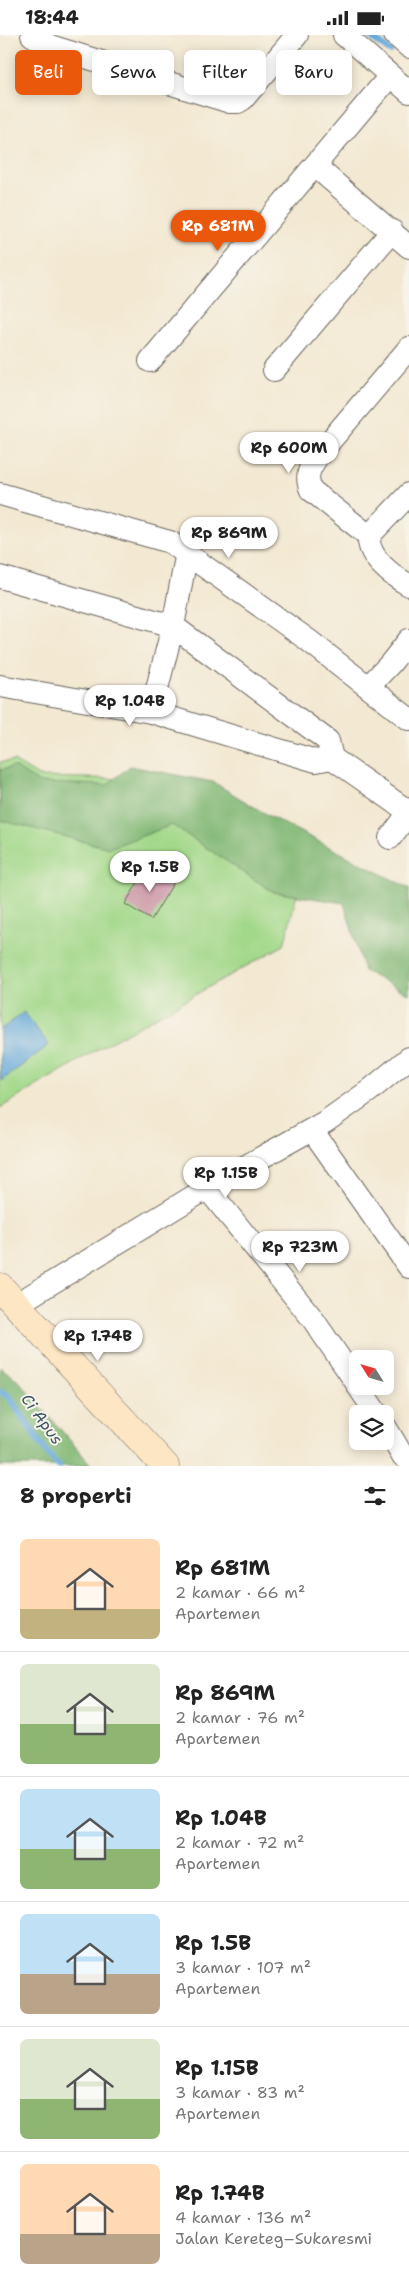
<!DOCTYPE html>
<html lang="id">
<head>
<meta charset="utf-8">
<style>
  :root { --surface:#fff; --page:#f6f6f6; --text:#222; --muted:#767676; --line:#e0e0e0; --accent:#ea580c }
  body { margin:0; font-family:"Shantell Sans",sans-serif; background:var(--page); color:var(--text); height:100vh; display:flex; flex-direction:column; font-size:19px; white-space:nowrap }
  * { box-sizing:border-box; margin:0 }
  p { font-size:16px; color:var(--muted) }
  .icon { flex:none; width:28px; height:28px; fill:none; stroke:currentColor; stroke-width:2; stroke-linecap:round; stroke-linejoin:round }
  .map { position:relative; height:1431px; overflow:hidden }
  .panel { display:flex; flex-direction:column; background:var(--surface); flex:1 }
  .panel>* { flex:none }
  .hud { position:absolute; left:15px; top:15px; width:380px; height:45px; display:flex; gap:10px }
  .needle { width:32px; rotate:307deg }
  .buttons { position:absolute; left:349px; top:1315px; display:grid; gap:10px }
  .buttons a { display:grid; place-items:center; width:45px; height:45px; border-radius:8px; background:var(--surface); box-shadow:0 2px 12px #0003; font-size:25px }
  .price { position:absolute; translate:-50% -42px; padding:0 11px; border-radius:18px; background:#fff; color:#222; font-size:16px; line-height:32px; filter:drop-shadow(0 1px 2px #0008) }
  .price::after { content:''; position:absolute; left:50%; top:30px; width:15px; height:11px; margin-left:-8px; background:inherit; clip-path:polygon(0 0,100% 0,50% 100%) }
  .price.current { background:var(--accent); color:#fff }
  ul { padding:0; list-style:none }
  li { display:flex; align-items:center; gap:15px; height:125px; padding:0 20px }
  li+li { border-top:1px solid var(--line) }
  li span { display:grid; place-items:center; flex:none; width:140px; height:100px; border-radius:8px; color:#555 }
  li>.icon { margin-inline-start:auto }
  span .icon { width:60px; height:60px; fill:#fffc; stroke-width:1 }
  li b { font-size:21px }
  h2 { display:flex; justify-content:space-between; align-items:center; height:60px; padding:0 20px; font-size:21px }
  .tag { padding:0 18px; border-radius:8px; background:var(--surface); box-shadow:0 2px 12px #0003; font-size:18px; line-height:45px }
  .tag.current { background:var(--accent); color:#fff }
  .status { display:flex; justify-content:space-between; align-items:center; height:35px; padding:0 25px; background:var(--surface); direction:ltr }
  .status svg { height:14px; fill:currentColor }
  .map>svg:first-child { display:block }
  .green { fill:#a2d889; stroke:#5f7a52 }
  .forest { fill:#81b875; stroke:#4e6a48 }
  .water { fill:#65a9da; stroke:#40627b }
  .lines { fill:none; stroke-linecap:round; stroke-linejoin:round }
  .stream { stroke:#65a9da; stroke-width:7 }
  .building { fill:#cc99a9 }
  .street-casing { stroke:#67635c; stroke-width:24 }
  .secondary-casing { stroke:#67635c; stroke-width:29 }
  .street { stroke:#fff; stroke-width:22 }
  .secondary { stroke:#fce6c4; stroke-width:28 }
  .labels { text-anchor:middle; dominant-baseline:central; stroke-width:4; stroke-linejoin:round; paint-order:stroke }
  .water-label { font-size:16px; font-style:italic; fill:#395468; stroke:#f7f3e8 }
</style>
</head>
<body>
<div class="status"><b>18:44</b><svg viewBox="0 0 49 12"><path d="M0 12V9h3v3zM5 12V6h3v6zM10 12V3h3v9zM15 12V0h3v12zM26 1h20v11H26zM47 4h2v5h-2z"/></svg></div>
<div class="map">
<svg width="409" height="1431" viewBox="0 0 409 1431">
  <rect width="100%" height="100%" fill="#f7f3e8"/>
  <filter id="ink" filterUnits="userSpaceOnUse"><feTurbulence type="fractalNoise" baseFrequency=".02" numOctaves="2"/><feDisplacementMap in="SourceGraphic" scale="10" xChannelSelector="R" yChannelSelector="G"/><feConvolveMatrix kernelMatrix="1 2 1 2 8 2 1 2 1" color-interpolation-filters="sRGB"/></filter>
  <filter id="wash" filterUnits="userSpaceOnUse"><feTurbulence type="fractalNoise" baseFrequency=".0096" numOctaves="4" result="noise"/><feDisplacementMap in="SourceGraphic" scale="20" xChannelSelector="R" yChannelSelector="G"/><feGaussianBlur stdDeviation="1.12" result="paint"/><feColorMatrix in="noise" values="0 0 0 0 0 0 0 0 0 0 0 0 0 0 0 0 0 1.4 0 .05"/><feComposite in="paint" operator="in"/></filter>
  <g filter="url(#wash)">
    <rect width="100%" height="100%" fill="#f3e8d2"/>
    <polygon class="green" points="14,726 40,742 175,745 309,811 284,910 91,1018 0,1073 0,727"/>
    <g class="forest">
      <polygon points="130,731 213,747 271,782 409,853 409,959 364,936 344,868 273,857 172,790 109,813 0,785 0,735 14,732 40,748 107,750"/>
      <polygon points="0,1332 18,1345 92,1431 0,1431"/>
    </g>
    <polygon class="water" points="24,977 49,1010 1,1046 0,995"/>
    <g class="lines">
      <g class="stream">
        <polyline points="369,0 390,16"/>
        <polyline points="0,1357 8,1360 47,1418 59,1431"/>
      </g>
    </g>
    <g id="blocks">
      <polygon class="building" points="148,831 174,847 151,885 125,869"/>
    </g>
  </g>
  <g filter="url(#ink)">
    <use href="#blocks" fill-opacity="0" stroke="#67635c" stroke-width="1"/>
    <g class="lines">
      <defs>
        <g id="street">
          <polyline points="32,0 50,11 230,67 238,67 243,64 297,0"/>
          <polyline points="344,0 409,57"/>
          <polyline points="395,0 409,12"/>
          <polyline points="315,131 409,212"/>
          <path d="M409 313 320 418C311 431 304 439 311 455L369 501C367 522 392 541 409 550"/>
          <polyline points="150,326 390,41"/>
          <polyline points="274,335 392,196"/>
          <polyline points="0,459 170,507 308,605 409,684"/>
          <polyline points="369,501 409,459"/>
          <polyline points="0,542 173,591 187,517"/>
          <polyline points="0,651 151,677 173,591 328,706 332,723 409,777"/>
          <polyline points="369,651 390,629 409,605"/>
          <polyline points="151,677 316,726 332,723"/>
          <polyline points="390,803 409,778"/>
          <polyline points="312,1095 409,1232"/>
          <polyline points="207,1153 312,1283 358,1350"/>
          <polyline points="17,1269 214,1149 325,1087 369,1056 409,1023"/>
          <polyline points="358,1351 377,1379"/>
          <polyline points="385,1391 402,1420 409,1426"/>
        </g>
        <polyline id="secondary" points="0,1252 165,1431"/>
      </defs>
      <use href="#street" class="street-casing"/>
      <use href="#secondary" class="secondary-casing"/>
      <use href="#street" class="street"/>
      <use href="#secondary" class="secondary"/>
    </g>
  </g>
  <g class="labels">
    <g class="water-label">
      <text transform="translate(42 1384) rotate(54)">Ci Apus</text>
    </g>
  </g>
</svg>
<div class="buttons">
<a><svg class="needle" viewBox="-14 -14 28 28"><path d="M0-13l5 13h-10z" fill="#e53935"/><path d="M0 13l5-13h-10z" fill="#767676"/></svg></a>
<a><svg class="icon" aria-label="layers" viewBox="0 0 24 24"><path d="M12 4l9 5-9 5-9-5zM3 14l9 5 9-5"/></svg></a>
</div>
<b class="price current" style="left:218px;top:217px">Rp 681M</b>
<b class="price" style="left:289px;top:439px">Rp 600M</b>
<b class="price" style="left:229px;top:524px">Rp 869M</b>
<b class="price" style="left:130px;top:692px">Rp 1.04B</b>
<b class="price" style="left:150px;top:858px">Rp 1.5B</b>
<b class="price" style="left:226px;top:1164px">Rp 1.15B</b>
<b class="price" style="left:300px;top:1238px">Rp 723M</b>
<b class="price" style="left:98px;top:1327px">Rp 1.74B</b>
<div class="hud">
<a class="tag current">Beli</a>
<a class="tag">Sewa</a>
<a class="tag">Filter</a>
<a class="tag">Baru</a>
</div>
</div>
<section class="panel">
<h2>8 properti<svg class="icon" aria-label="filters" viewBox="0 0 24 24"><path d="M4 7h16M4 17h16"/><circle cx="9" cy="7" r="2"/><circle cx="15" cy="17" r="2"/></svg></h2>
<ul>
<li><span style="background:linear-gradient(#ffd9b3 70%,#c2b280 0)"><svg class="icon" aria-label="home" viewBox="0 0 24 24"><path d="M3 11l9-7 9 7M6 9v11h12V9"/></svg></span><div><b>Rp 681M</b><p>2 kamar · 66 m²</p><p>Apartemen</p></div></li>
<li><span style="background:linear-gradient(#dfe7d0 60%,#8fb573 0)"><svg class="icon" aria-label="home" viewBox="0 0 24 24"><path d="M3 11l9-7 9 7M6 9v11h12V9"/></svg></span><div><b>Rp 869M</b><p>2 kamar · 76 m²</p><p>Apartemen</p></div></li>
<li><span style="background:linear-gradient(#bfe0f5 60%,#8fb573 0)"><svg class="icon" aria-label="home" viewBox="0 0 24 24"><path d="M3 11l9-7 9 7M6 9v11h12V9"/></svg></span><div><b>Rp 1.04B</b><p>2 kamar · 72 m²</p><p>Apartemen</p></div></li>
<li><span style="background:linear-gradient(#bfe0f5 60%,#b9a48a 0)"><svg class="icon" aria-label="home" viewBox="0 0 24 24"><path d="M3 11l9-7 9 7M6 9v11h12V9"/></svg></span><div><b>Rp 1.5B</b><p>3 kamar · 107 m²</p><p>Apartemen</p></div></li>
<li><span style="background:linear-gradient(#dfe7d0 60%,#8fb573 0)"><svg class="icon" aria-label="home" viewBox="0 0 24 24"><path d="M3 11l9-7 9 7M6 9v11h12V9"/></svg></span><div><b>Rp 1.15B</b><p>3 kamar · 83 m²</p><p>Apartemen</p></div></li>
<li><span style="background:linear-gradient(#ffd9b3 70%,#b9a48a 0)"><svg class="icon" aria-label="home" viewBox="0 0 24 24"><path d="M3 11l9-7 9 7M6 9v11h12V9"/></svg></span><div><b>Rp 1.74B</b><p>4 kamar · 136 m²</p><p>Jalan Kereteg–Sukaresmi</p></div></li>
</ul>
</section>
</body>
</html>
